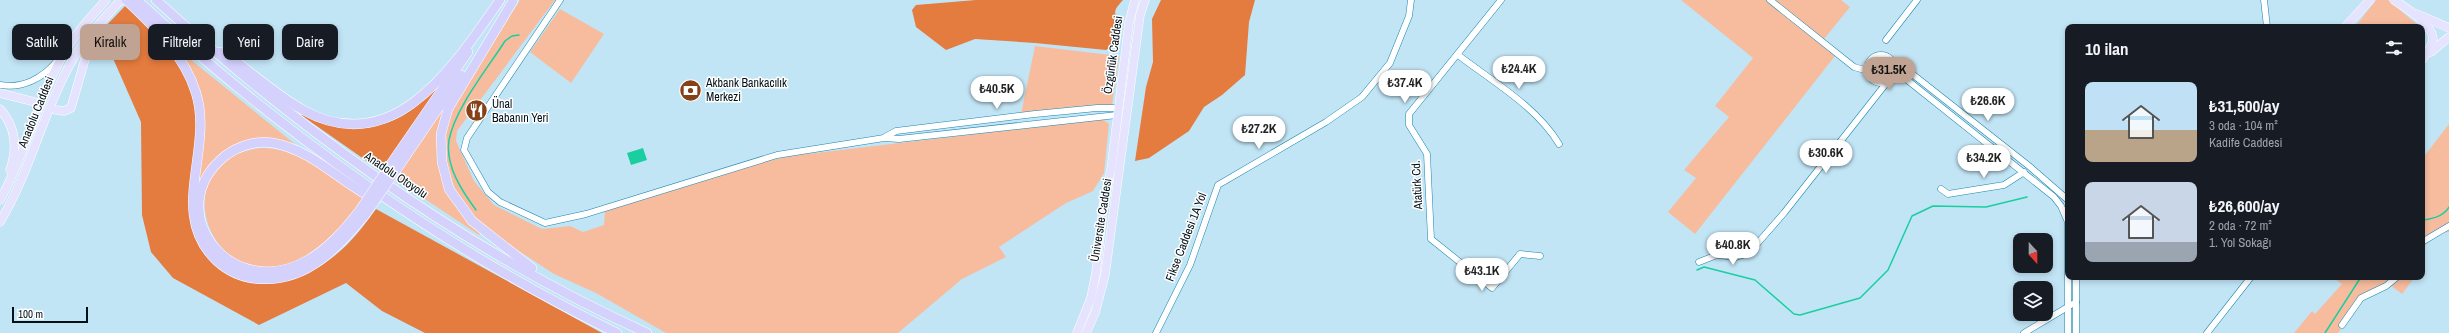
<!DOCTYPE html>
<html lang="tr">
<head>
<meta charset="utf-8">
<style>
  :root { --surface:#171b24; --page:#242831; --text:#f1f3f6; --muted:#9ea1a6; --accent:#c0a392 }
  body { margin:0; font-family:"Archivo Narrow",sans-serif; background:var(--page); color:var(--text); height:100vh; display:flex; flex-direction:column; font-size:15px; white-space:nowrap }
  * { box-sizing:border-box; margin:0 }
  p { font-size:13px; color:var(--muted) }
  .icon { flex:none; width:22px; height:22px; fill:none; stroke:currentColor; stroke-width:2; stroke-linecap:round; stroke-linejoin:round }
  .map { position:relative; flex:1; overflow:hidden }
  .drawer { position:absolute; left:2065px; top:24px; width:360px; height:256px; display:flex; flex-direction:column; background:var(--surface); border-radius:8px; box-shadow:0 2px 6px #0003 }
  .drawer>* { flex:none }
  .guide { position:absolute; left:12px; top:24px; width:380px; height:36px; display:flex; gap:8px }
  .needle { width:26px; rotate:159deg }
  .tools { position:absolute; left:2013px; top:233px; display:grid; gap:8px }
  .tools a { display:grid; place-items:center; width:40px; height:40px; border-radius:8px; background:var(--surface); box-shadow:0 2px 6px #0003; font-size:20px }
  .scale { position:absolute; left:12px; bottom:10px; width:76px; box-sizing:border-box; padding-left:4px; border:2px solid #001018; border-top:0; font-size:11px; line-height:14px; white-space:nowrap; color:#001018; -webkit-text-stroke:3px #fff; paint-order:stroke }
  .price { position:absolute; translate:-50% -34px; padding:0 9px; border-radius:14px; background:#fff; color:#222; font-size:13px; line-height:26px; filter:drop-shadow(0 1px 2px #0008) }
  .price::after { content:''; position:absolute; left:50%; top:24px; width:12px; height:9px; margin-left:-6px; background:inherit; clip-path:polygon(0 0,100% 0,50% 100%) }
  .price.selected { background:var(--accent); color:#111 }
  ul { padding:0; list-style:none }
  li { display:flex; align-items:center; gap:12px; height:100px; padding:0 20px }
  li span { display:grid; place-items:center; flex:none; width:112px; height:80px; border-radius:8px; color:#555 }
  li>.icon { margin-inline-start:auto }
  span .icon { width:48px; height:48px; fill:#fffc; stroke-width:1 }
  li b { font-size:17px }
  h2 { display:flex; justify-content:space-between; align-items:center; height:48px; padding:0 20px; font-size:17px }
  .chip { padding:0 14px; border-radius:8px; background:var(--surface); box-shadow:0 2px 6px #0003; font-size:14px; line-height:36px }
  .chip.selected { background:var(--accent); color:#111 }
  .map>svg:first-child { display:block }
  .green { fill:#f7bc9e }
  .forest { fill:#e47b3f }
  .water { fill:#19cf9f }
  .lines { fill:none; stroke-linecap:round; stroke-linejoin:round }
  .stream { stroke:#19cf9f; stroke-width:1.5 }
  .minor-casing { stroke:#1987ae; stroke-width:7 }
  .major-casing { stroke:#fff; stroke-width:9 }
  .highway-casing { stroke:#fff; stroke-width:10 }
  .minor { stroke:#fff; stroke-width:6 }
  .major { stroke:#e5e3fe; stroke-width:8 }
  .highway { stroke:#d4d1fd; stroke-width:9 }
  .highway-bridge-casing { stroke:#fff; stroke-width:10; stroke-linecap:butt }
  .highway-bridge { stroke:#d4d1fd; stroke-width:9 }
  .labels { text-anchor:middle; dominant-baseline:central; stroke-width:3; stroke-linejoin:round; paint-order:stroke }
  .street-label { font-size:12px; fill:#001018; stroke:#fff }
  .poi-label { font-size:12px; fill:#001018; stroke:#fff; text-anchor:start }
</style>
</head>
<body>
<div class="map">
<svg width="2449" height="333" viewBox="0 0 2449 333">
  <rect width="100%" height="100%" fill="#c2e5f6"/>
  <g class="green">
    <polygon points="520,0 555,0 457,131 456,141 474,181 494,205 542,229 570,226 583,232 604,225 605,210 754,164 790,156 1103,119 1109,124 1104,173 1093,191 1066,203 999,247 1006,257 962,279 898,333 666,333 596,293 554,274 502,240 475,218 455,189 447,169 446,131 455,104"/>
    <polygon points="1681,0 1841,0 1850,7 1820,44 1835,56 1695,234 1668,212 1696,178 1684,170 1729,117 1715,106 1753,58"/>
    <polygon points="2376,0 2388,0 2420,27 2355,27"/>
    <polygon points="560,9 604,34 571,83 530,52"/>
    <polygon points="1035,46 1119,56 1112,105 1021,114"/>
    <path d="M185 55 296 145 282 141 221 155 208 169 197 192C204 139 213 107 184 58Z"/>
    <circle cx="1881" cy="70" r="9"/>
    <path d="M447 103 438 164C444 195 460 212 480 233L479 235 395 179Z"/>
    <polygon points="2449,124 2449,232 2434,234 2422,249 2422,159"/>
    <path d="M260 148C299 147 332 177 363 198 349 217 334 238 314 251 216 319 154 162 260 148Z"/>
    <polygon points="2332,277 2415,277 2402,294 2390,285 2364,297 2338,333 2294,333 2312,311 2315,314 2342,284"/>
  </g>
  <g class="forest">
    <path d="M976 0H1123C1111 13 1116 11 1117 25 1118 31 1116 39 1115 44L1106 50 1035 43 975 39 946 50 916 27 912 10 916 5Z"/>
    <polygon points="1161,0 1255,0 1249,22 1245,75 1222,95 1204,107 1189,131 1149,158 1135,161 1146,87 1153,62 1152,19"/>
    <path d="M127 4C150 27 186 64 194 96 205 140 182 183 192 226 207 292 283 294 329 260 349 246 362 228 376 209L602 333H425L382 311 346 283 259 325 173 278 151 252 142 215 141 122 101 31Z"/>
    <path d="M449 72 381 171 301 115C307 113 319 121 327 122 339 123 354 127 367 126 402 126 429 97 449 72Z"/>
  </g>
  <polygon class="water" points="643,148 647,160 631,165 627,153"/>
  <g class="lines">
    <g class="stream">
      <path d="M476 210C462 191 445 166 449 140 455 108 488 68 505 41L512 36 519 35"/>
      <path d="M2422 220C2432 219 2444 216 2449 207"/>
      <polyline points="1697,270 1704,267 1755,280 1794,314 1800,315 1860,298 1888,270 1912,216 1933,206 1986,207 2027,197"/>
      <polyline points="2325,333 2361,277"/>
    </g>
    <defs>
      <g id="minor">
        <polyline points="560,0 467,138 464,150 488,192 500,202 545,223 586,214 777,155 884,138 899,139 1126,114"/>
        <polyline points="1501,0 1409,114 1409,125 1427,154 1431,239 1492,288 1520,254 1540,256"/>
        <polyline points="1770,0 1854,67 1868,71"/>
        <polyline points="2264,0 2267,27"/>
        <polyline points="1886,40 1917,0"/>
        <path d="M1458 55C1492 81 1537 107 1559 144"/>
        <circle cx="1881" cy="69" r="14"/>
        <polyline points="1895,66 1911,73 2029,166 2068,200"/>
        <polyline points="1893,76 1898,74 1906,79 2054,197 2061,206 2068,222 2068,333"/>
        <path d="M0 85C23 89 43 78 57 61"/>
        <polyline points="885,137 896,131 1035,114 1097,108 1123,108"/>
        <polyline points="1941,189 1948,194 2004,185 2024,172"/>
        <polyline points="2422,242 2449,226"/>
        <polyline points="1699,262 1717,255 1736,257 1749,253 1784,213 1888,81"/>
        <polyline points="2076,277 2076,333"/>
        <polyline points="2342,325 2361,298 2386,286 2397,277"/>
        <polyline points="1156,333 1190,265 1218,185 1326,122 1362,97 1390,63 1409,16 1411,0"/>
        <polyline points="2024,333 2076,302"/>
        <polyline points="2207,333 2251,277"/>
      </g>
      <g id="major">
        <path d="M2394 0C2405 7 2434 25 2433 40 2432 47 2426 54 2422 60"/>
        <polyline points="2417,14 2449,28"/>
        <polyline points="2345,27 2370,0"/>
        <polyline points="2431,52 2449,37"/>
        <polyline points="0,93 35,102"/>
        <path d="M0 109C16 127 18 147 10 170"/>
        <polyline points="56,110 64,111 71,108 87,52 95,35"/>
        <path d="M0 200C27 152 38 97 66 50 77 31 92 16 106 0"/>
        <path d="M0 222C31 170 43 111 73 59 86 37 104 18 121 0"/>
        <polyline points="1077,333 1091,298 1096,273 1104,199 1111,170 1129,23 1135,0"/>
        <polyline points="1086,333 1095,313 1105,275 1140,15 1145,0"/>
      </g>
      <g id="highway">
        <path d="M126 0C154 26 185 56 196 93 214 150 167 214 217 261 230 273 247 279 264 279 308 280 339 247 365 215"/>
        <path d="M137 0C281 132 440 247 617 333"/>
        <path d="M156 0C303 133 466 251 647 333"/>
        <polyline points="513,1 448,109 441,134 442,162 449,189 472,221 532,268"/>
        <path d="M220 52 232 58C255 76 278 96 303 110 395 161 455 64 500 0"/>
        <polyline points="390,165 468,52"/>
        <polyline points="397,169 461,75"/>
        <path d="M360 210C345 229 329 248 308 260 230 305 159 209 225 156 238 146 257 140 273 143 313 150 341 183 376 200"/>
      </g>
    </defs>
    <use href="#minor" class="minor-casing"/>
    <use href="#major" class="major-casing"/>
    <use href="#highway" class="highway-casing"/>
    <use href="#minor" class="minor"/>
    <use href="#major" class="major"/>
    <use href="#highway" class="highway"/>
    <defs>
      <g id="highway-bridge">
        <polyline points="360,210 390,165"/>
        <polyline points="365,215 397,169"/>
      </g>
    </defs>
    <use href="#highway-bridge" class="highway-bridge-casing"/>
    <use href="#highway-bridge" class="highway-bridge"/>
  </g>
  <defs>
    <symbol id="bank-disc" viewBox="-11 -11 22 22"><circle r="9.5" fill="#854117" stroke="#fff"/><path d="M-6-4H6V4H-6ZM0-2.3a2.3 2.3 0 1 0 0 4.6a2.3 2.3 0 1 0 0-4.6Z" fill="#fff"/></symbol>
    <symbol id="restaurant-disc" viewBox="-11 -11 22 22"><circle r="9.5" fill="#854117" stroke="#fff"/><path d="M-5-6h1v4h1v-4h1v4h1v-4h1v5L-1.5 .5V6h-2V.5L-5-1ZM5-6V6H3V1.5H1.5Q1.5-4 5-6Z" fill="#fff"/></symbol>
  </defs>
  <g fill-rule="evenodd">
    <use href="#bank-disc" x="678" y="78" width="25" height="25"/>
    <use href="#restaurant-disc" x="464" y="98" width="25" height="25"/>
  </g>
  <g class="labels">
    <g class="street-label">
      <text transform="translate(1113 55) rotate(-82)">Özgürlük Caddesi</text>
      <text transform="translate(36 112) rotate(-68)">Anadolu Caddesi</text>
      <text transform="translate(396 175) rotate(34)">Anadolu Otoyolu</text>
      <text transform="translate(1417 185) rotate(-93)">Atatürk Cd.</text>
      <text transform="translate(1101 220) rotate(-81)">Üniversite Caddesi</text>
      <text transform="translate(1186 237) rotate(-69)">Fikse Caddesi 1A Yol</text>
    </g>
    <g class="poi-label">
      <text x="706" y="83">Akbank Bankacılık<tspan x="706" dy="14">Merkezi</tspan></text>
      <text x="492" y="104">Ünal<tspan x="492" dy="14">Babanın Yeri</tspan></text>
    </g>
  </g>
</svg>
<div class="tools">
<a><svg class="needle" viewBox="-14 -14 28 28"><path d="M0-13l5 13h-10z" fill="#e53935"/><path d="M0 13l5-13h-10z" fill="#9ea1a6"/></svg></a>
<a><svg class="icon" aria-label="layers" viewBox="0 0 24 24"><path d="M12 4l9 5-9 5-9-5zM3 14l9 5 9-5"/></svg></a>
</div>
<div class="scale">100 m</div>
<b class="price" style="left:1519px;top:90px">₺24.4K</b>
<b class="price selected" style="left:1889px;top:91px">₺31.5K</b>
<b class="price" style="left:1405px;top:104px">₺37.4K</b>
<b class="price" style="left:997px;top:110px">₺40.5K</b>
<b class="price" style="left:1988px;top:122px">₺26.6K</b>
<b class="price" style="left:1259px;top:150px">₺27.2K</b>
<b class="price" style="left:1826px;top:174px">₺30.6K</b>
<b class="price" style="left:1984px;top:179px">₺34.2K</b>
<b class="price" style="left:1733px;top:266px">₺40.8K</b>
<b class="price" style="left:1482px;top:292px">₺43.1K</b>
<div class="guide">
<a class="chip">Satılık</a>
<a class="chip selected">Kiralık</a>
<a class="chip">Filtreler</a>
<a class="chip">Yeni</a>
<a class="chip">Daire</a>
</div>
<section class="drawer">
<h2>10 ilan<svg class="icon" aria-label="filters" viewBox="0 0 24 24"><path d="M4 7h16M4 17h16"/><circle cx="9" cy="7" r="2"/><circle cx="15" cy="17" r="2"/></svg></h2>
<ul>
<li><span style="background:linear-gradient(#bfe0f5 60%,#b9a48a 0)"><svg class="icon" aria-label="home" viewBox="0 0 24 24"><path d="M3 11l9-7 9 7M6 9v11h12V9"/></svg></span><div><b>₺31,500/ay</b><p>3 oda · 104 m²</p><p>Kadife Caddesi</p></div></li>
<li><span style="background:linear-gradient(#c9d6e8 75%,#9aa5b1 0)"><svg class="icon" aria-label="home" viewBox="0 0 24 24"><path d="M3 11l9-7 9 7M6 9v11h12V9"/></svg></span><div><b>₺26,600/ay</b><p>2 oda · 72 m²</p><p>1. Yol Sokağı</p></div></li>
</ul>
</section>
</div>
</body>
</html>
